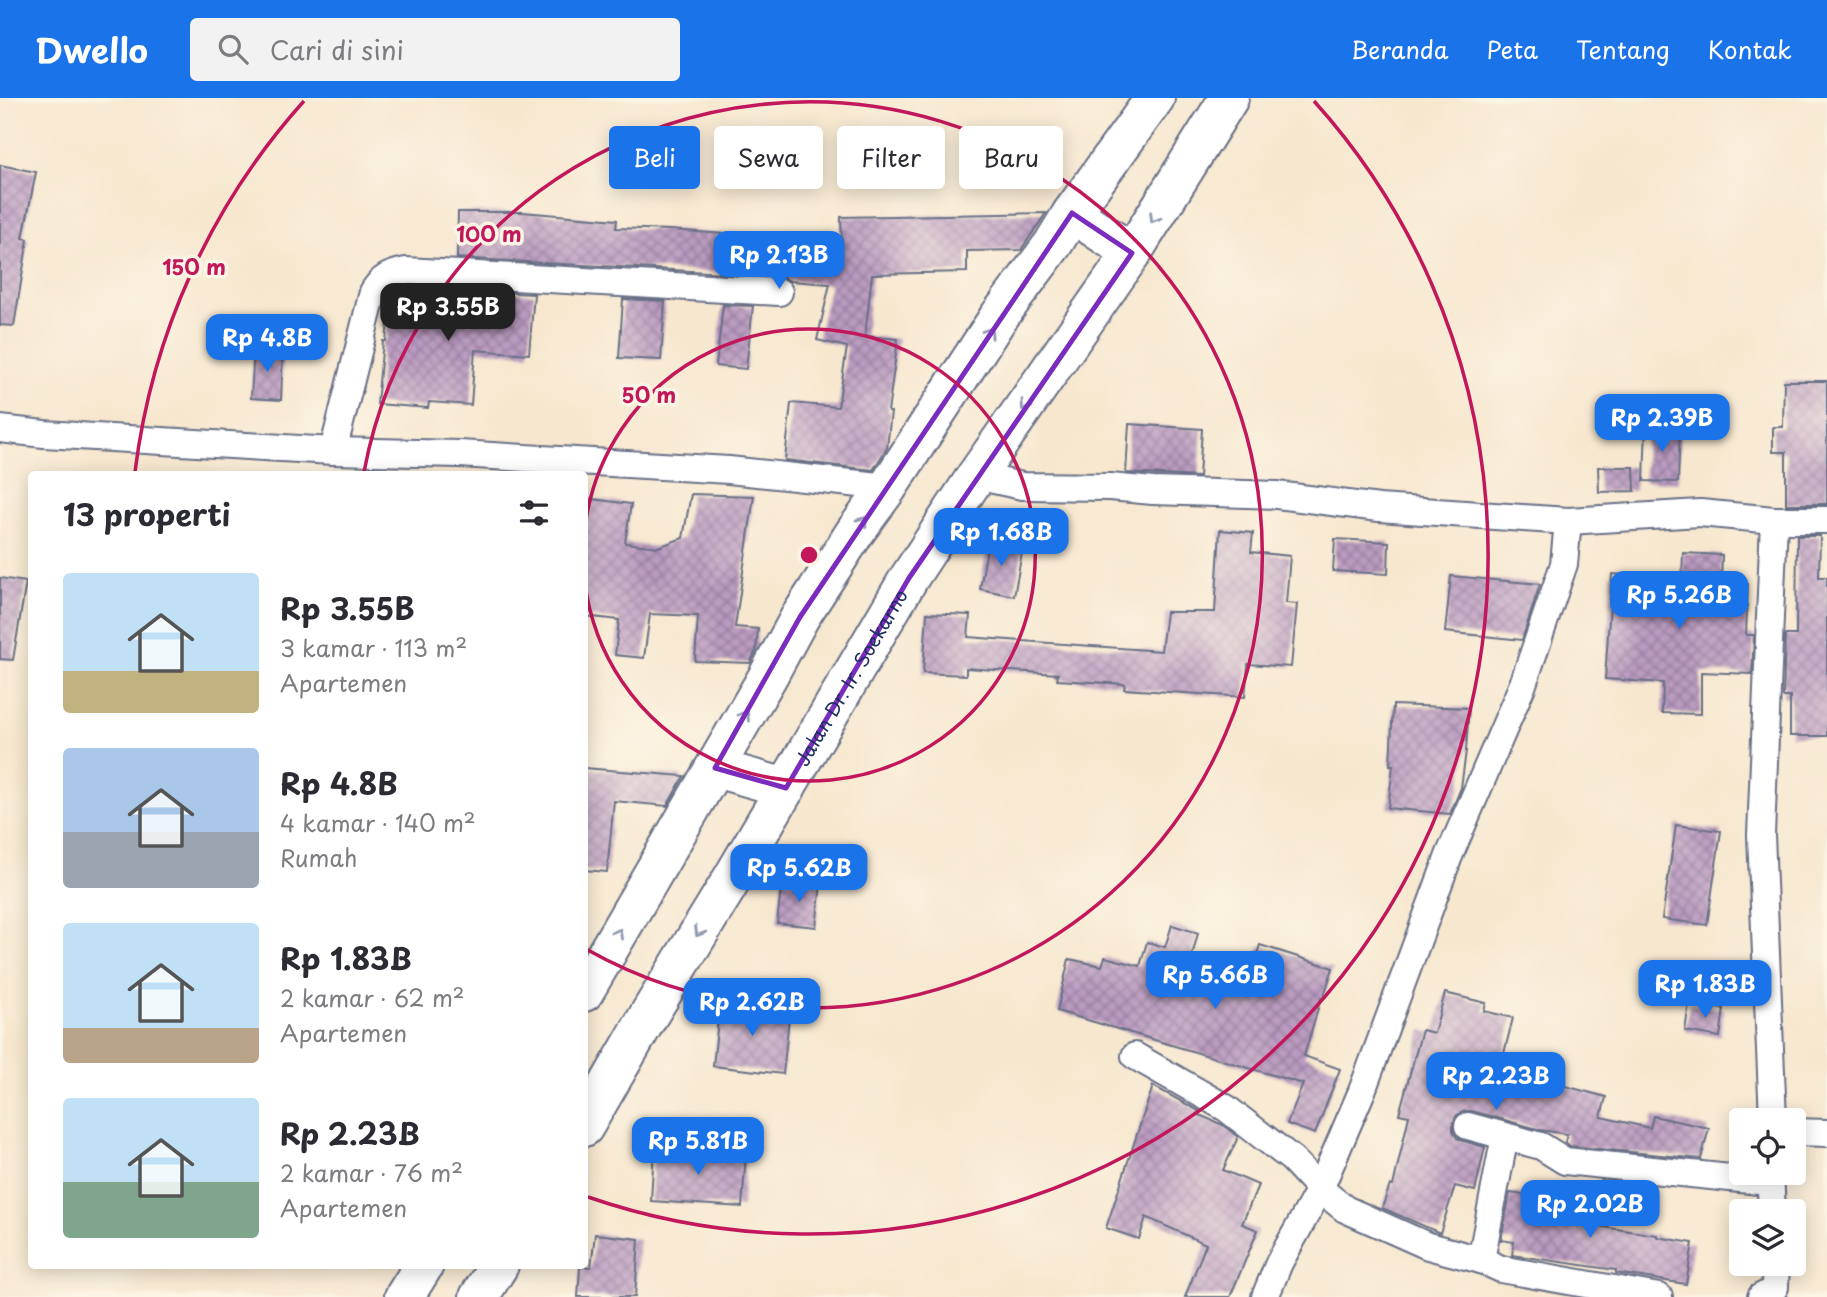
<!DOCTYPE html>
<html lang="id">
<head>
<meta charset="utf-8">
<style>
  :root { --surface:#fff; --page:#f2f2f3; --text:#2b2b33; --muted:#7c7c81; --accent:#1a73e8 }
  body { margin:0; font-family:"Playpen Sans",sans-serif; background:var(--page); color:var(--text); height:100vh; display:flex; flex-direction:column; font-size:26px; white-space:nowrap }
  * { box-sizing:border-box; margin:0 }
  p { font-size:23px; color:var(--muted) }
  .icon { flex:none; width:38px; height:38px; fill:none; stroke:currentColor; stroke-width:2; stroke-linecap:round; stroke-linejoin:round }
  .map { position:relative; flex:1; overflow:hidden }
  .side { position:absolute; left:28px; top:373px; width:560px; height:798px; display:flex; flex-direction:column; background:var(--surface); border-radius:7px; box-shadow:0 4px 18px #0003 }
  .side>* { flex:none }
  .guide { position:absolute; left:609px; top:28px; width:665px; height:63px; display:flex; gap:14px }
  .tools { position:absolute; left:1729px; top:1010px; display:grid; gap:14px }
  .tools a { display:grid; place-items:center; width:77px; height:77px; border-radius:7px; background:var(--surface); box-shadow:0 4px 18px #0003; font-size:35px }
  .price { position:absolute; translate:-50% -60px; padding:0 16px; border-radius:14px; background:var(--accent); color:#fff; font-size:23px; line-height:46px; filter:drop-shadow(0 2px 4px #0008) }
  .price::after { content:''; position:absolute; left:50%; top:42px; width:21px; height:16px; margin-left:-10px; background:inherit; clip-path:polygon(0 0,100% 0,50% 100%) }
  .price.active { background:#222; color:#fff }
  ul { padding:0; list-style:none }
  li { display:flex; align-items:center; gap:21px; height:175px; padding:0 35px }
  li span { display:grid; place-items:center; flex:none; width:196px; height:140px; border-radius:7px; color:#555 }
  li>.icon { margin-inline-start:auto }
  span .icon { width:84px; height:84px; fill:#fffc; stroke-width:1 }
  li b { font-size:30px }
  h2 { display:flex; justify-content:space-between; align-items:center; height:84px; padding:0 35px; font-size:30px }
  .chip { padding:0 24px; border-radius:7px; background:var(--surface); box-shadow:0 4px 18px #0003; font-size:24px; line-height:63px }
  .chip.active { background:var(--accent); color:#fff }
  header { display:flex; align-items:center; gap:42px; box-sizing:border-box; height:98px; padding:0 35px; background:var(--accent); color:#fff }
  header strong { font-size:33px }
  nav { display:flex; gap:38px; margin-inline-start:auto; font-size:24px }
  .search { width:490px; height:63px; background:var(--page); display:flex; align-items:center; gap:18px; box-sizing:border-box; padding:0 24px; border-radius:7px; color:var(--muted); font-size:26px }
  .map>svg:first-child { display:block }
  .building { fill:url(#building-cross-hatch) }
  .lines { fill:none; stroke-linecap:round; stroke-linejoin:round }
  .street-casing { stroke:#686f86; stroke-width:30 }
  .secondary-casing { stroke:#686f86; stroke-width:42 }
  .street { stroke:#fff; stroke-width:26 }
  .secondary { stroke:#fff; stroke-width:38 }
  .oneway { stroke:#8d97ae }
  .marked { fill:none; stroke:#7b2cbf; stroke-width:5; stroke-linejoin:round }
  .ring { fill:none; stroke:#c2185b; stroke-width:3.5 }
  .labels { text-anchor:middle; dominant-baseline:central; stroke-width:7; stroke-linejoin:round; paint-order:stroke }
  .street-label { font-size:19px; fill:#1b2f5e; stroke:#fcf5e5 }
  .centre { fill:#c2185b; stroke:#fcf5e5; stroke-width:3.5 }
  .ring-label { font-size:21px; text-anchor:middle; font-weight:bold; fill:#c2185b; stroke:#fcf5e5; stroke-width:7; stroke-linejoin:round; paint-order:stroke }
</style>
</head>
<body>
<header>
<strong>Dwello</strong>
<div class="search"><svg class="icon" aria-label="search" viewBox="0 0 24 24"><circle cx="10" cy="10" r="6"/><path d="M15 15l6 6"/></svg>Cari di sini</div>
<nav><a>Beranda</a><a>Peta</a><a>Tentang</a><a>Kontak</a></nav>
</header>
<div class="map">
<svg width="1827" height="1199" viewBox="0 0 1827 1199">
  <defs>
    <pattern id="building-cross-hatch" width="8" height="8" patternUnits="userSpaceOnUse" patternTransform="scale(1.75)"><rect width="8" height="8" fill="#bb9bc1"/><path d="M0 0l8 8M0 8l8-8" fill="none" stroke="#977fa0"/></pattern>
  </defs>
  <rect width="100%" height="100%" fill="#fcf5e5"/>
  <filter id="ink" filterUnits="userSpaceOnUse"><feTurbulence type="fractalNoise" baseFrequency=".0143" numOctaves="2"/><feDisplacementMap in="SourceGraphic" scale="14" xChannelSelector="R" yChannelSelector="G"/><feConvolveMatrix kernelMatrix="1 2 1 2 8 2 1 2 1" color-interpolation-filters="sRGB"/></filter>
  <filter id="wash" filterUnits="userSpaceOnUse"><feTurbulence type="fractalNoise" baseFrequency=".00686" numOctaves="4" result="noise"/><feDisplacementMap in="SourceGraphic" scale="28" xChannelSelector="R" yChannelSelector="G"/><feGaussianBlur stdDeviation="1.57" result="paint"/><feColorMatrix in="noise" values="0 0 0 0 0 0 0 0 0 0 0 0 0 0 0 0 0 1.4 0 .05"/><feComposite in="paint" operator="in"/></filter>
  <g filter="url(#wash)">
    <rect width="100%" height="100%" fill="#f7e7cf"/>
    <g id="blocks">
      <g class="building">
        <polygon points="0,67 36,74 23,140 28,141 14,228 0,227"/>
        <polygon points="458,114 522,114 617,122 616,130 670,132 753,138 753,141 842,149 841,119 1046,115 1021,152 967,153 967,174 872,176 865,238 898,241 888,314 891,314 887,350 873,372 785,362 791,305 838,309 847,249 817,242 830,186 790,183 780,178 457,160"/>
        <polygon points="457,192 534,196 529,256 475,252 471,307 429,304 428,310 377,306 383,243 386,243 391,195 442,200 442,197 457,198"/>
        <polygon points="623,201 665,203 661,262 619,260"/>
        <polygon points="723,207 753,208 746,271 716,268"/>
        <polygon points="254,249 283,251 281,302 251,300"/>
        <polygon points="1784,283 1827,283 1827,406 1786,406 1786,354 1773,354 1773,329 1783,329"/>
        <polygon points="1129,326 1202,331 1199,379 1126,375"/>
        <polygon points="1646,329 1680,330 1678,384 1644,383"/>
        <polygon points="1598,369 1634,369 1635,393 1599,394"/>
        <polygon points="691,396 754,398 735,529 758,531 756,553 750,565 695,563 698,518 650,516 644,560 615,557 619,522 584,518 584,400 631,406 625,445 658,449 683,440"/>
        <polygon points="1220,432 1253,435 1251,454 1290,458 1286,505 1297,506 1291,569 1248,566 1245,599 1124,591 1125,586 1057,582 1058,576 966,570 966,577 923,575 927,515 970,517 968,539 1161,553 1166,514 1215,514"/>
        <polygon points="1797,438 1820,438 1819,479 1827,479 1827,638 1790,638 1790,599 1783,599 1785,537 1796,537"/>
        <polygon points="1335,441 1389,444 1388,476 1333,473"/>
        <polygon points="988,444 1023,449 1014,498 980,491"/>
        <polygon points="1683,455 1722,457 1721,485 1748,486 1746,537 1754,537 1752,576 1701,574 1701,616 1662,615 1663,585 1605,581 1612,476 1682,481"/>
        <polygon points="1451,478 1540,486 1522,542 1445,534"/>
        <polygon points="0,480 26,484 13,562 0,561"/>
        <polygon points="1393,607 1469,610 1466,653 1461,690 1450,716 1388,710 1393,667 1390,667"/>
        <polygon points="584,670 684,678 667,708 614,703 607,774 584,772"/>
        <polygon points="1676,727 1721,733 1707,827 1662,821"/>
        <polygon points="782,782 821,786 816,829 777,825"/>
        <polygon points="1172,827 1198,835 1191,862 1249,880 1260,847 1333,870 1323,901 1321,900 1304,958 1340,971 1315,1036 1287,1026 1303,986 1057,913 1069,861 1102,868 1105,859 1140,868 1147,844 1165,849"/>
        <polygon points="1445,895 1486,905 1484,913 1513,920 1500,971 1555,979 1554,985 1606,999 1601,1019 1650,1030 1653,1018 1709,1030 1701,1061 1570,1048 1565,1044 1567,1036 1541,1032 1472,1013 1465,1013 1457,1017 1453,1025 1453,1033 1457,1040 1463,1043 1485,1049 1475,1093 1455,1088 1440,1135 1382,1110 1390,1087 1393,1088 1409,1018 1399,1016 1422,932 1434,935"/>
        <polygon points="720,904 790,910 783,976 713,968"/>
        <polygon points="1689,906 1724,911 1720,939 1685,933"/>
        <polygon points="1153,988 1199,1013 1197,1016 1223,1027 1238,1039 1223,1072 1258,1087 1242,1126 1258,1132 1230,1199 1185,1199 1206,1146 1146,1119 1139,1141 1106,1130"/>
        <polygon points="654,1050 746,1056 742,1109 651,1103"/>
        <polygon points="1510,1095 1549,1100 1550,1097 1593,1103 1589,1127 1657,1137 1657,1139 1693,1145 1686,1186 1616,1175 1616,1172 1512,1157 1514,1144 1501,1142"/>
        <polygon points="595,1136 639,1141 635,1199 578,1199 580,1169 591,1169"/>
      </g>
    </g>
  </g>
  <g filter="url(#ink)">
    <use href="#blocks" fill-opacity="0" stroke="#686f86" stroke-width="2"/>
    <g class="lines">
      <defs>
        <g id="street">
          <polyline points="0,331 44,336 333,353 459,356 729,372 888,389"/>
          <path d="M333 353 373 194C381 180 390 176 406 173L779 194"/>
          <polyline points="976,378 1022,388 1110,389 1153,393 1277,397 1379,410 1568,423 1700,415 1774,422 1827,422"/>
          <polyline points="1135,958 1226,1010 1292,1061 1320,1091 1345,1111 1428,1148 1481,1162 1501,1171 1659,1199"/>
          <polyline points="1773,1022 1761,737 1774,422"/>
          <polyline points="1468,1028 1541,1048 1565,1063 1769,1084"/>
          <polyline points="1794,1034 1827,1035"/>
          <polyline points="1770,1074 1772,1113"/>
          <polyline points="1481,1162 1505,1038"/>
          <polyline points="1265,1199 1279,1165 1320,1091 1362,993 1449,758 1523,586 1564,466 1568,423"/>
          <polyline points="1761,1199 1769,1195 1775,1189 1776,1166"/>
        </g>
        <g id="secondary">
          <polyline points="1072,115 1132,155"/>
          <polyline points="715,670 786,690"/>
          <polyline points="584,894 768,578 800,519 855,434 888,389 998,220 1053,146 1072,115 1155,0"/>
          <path id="s1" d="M584 1029 650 915 732 781 909 480 976 378 1132 155 1229 0"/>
          <polyline points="404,1199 424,1167"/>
          <polyline points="479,1199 499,1167"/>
        </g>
      </defs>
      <use href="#street" class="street-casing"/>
      <use href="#secondary" class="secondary-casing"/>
      <use href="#street" class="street"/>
      <use href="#secondary" class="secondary"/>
    </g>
    <defs><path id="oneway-chevron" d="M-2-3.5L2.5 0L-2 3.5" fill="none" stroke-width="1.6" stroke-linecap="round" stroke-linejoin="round" transform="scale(1.75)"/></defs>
    <g class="oneway">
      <use href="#oneway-chevron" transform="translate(1154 120) rotate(122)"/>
      <use href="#oneway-chevron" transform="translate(989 234) rotate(-56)"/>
      <use href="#oneway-chevron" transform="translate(1025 308) rotate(125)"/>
      <use href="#oneway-chevron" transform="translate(863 423) rotate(-53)"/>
      <use href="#oneway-chevron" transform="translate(745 617) rotate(-60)"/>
      <use href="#oneway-chevron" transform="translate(699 834) rotate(121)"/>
      <use href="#oneway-chevron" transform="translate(618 835) rotate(-60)"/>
    </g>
  </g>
  <path class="marked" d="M1072 115 1132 155 909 480 786 690 715 670 800 519Z"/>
  <g class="ring">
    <path d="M585 429A226 226 0 1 1 585 485"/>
    <path d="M364 374A453 453 0 1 1 586 851"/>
    <path d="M135 374A679 679 0 0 1 304 3M1314 3A679 679 0 0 1 588 1099"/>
  </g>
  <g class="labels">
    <g class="street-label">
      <text stroke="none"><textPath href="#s1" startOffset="523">Jalan Dr. Ir. Soekarno</textPath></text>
    </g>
  </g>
  <circle cx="809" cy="457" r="10" class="centre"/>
  <g class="ring-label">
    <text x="489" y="144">100 m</text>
    <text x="194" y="177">150 m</text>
    <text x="649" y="305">50 m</text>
  </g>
</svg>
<div class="tools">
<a><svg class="icon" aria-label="locate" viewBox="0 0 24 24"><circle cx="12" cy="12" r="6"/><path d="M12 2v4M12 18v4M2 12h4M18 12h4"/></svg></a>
<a><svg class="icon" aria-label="layers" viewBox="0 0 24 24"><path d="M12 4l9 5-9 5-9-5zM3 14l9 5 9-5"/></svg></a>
</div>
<b class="price" style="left:779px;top:193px">Rp 2.13B</b>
<b class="price active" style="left:448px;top:245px">Rp 3.55B</b>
<b class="price" style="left:267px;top:276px">Rp 4.8B</b>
<b class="price" style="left:1662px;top:356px">Rp 2.39B</b>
<b class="price" style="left:1001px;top:470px">Rp 1.68B</b>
<b class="price" style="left:1679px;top:533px">Rp 5.26B</b>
<b class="price" style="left:799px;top:806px">Rp 5.62B</b>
<b class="price" style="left:1215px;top:913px">Rp 5.66B</b>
<b class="price" style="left:1705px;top:922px">Rp 1.83B</b>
<b class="price" style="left:752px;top:940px">Rp 2.62B</b>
<b class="price" style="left:1496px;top:1014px">Rp 2.23B</b>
<b class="price" style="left:698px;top:1079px">Rp 5.81B</b>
<b class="price" style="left:1590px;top:1142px">Rp 2.02B</b>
<div class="guide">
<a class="chip active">Beli</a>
<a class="chip">Sewa</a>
<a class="chip">Filter</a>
<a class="chip">Baru</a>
</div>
<section class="side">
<h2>13 properti<svg class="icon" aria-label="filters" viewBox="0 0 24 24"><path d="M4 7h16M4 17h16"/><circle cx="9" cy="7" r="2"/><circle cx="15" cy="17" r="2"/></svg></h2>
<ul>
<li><span style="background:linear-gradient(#bfe0f5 70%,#c2b280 0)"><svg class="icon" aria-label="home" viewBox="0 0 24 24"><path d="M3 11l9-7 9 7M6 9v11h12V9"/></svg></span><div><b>Rp 3.55B</b><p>3 kamar · 113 m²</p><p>Apartemen</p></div></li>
<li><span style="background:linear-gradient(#a9c7e8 60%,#9aa5b1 0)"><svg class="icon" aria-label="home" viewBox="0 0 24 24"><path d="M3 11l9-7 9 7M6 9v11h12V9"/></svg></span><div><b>Rp 4.8B</b><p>4 kamar · 140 m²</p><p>Rumah</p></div></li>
<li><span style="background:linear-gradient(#bfe0f5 75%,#b9a48a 0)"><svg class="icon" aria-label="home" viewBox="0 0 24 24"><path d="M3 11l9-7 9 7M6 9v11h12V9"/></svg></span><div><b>Rp 1.83B</b><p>2 kamar · 62 m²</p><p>Apartemen</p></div></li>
<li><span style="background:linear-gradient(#bfe0f5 60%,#7fa58c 0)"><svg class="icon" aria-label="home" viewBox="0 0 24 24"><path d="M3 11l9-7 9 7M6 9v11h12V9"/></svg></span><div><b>Rp 2.23B</b><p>2 kamar · 76 m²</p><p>Apartemen</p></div></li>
</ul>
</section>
</div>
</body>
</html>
